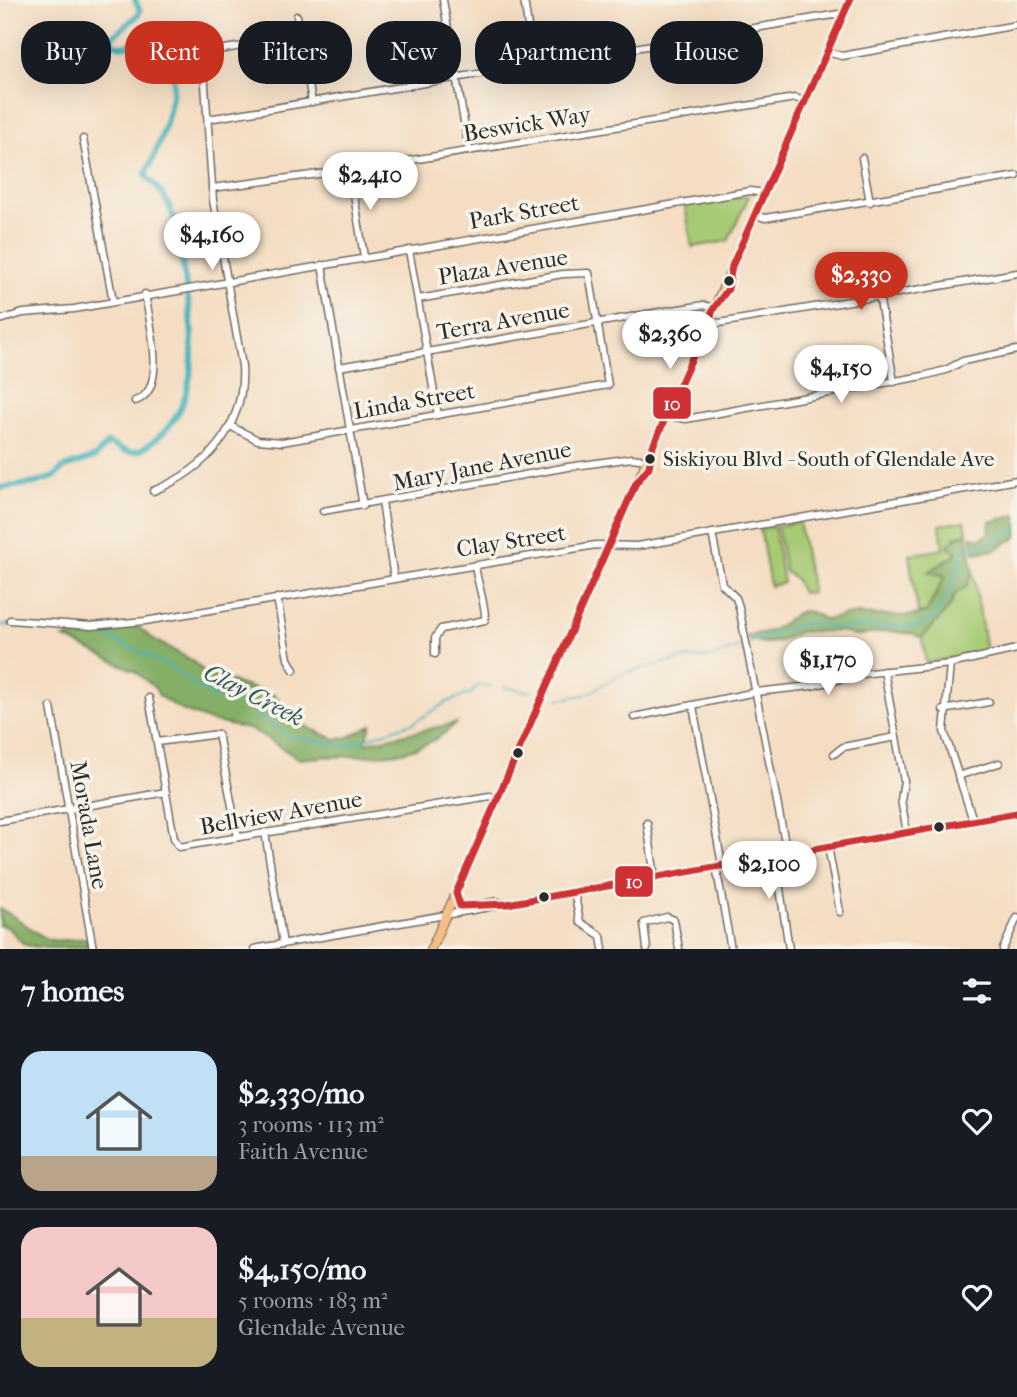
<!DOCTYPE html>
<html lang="en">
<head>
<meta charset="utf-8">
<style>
  :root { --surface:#171b24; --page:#20242c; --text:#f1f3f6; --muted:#9ea1a6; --line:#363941; --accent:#c8321e }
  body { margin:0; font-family:"IM FELL French Canon",serif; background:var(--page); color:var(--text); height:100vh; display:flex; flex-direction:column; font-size:26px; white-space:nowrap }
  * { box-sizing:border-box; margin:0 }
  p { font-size:23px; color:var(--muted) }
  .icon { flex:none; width:38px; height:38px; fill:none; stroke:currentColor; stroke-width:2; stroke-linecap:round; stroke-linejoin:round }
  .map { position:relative; height:949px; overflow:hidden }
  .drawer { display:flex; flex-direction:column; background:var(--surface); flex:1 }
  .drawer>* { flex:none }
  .top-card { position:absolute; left:21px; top:21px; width:976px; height:63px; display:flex; gap:14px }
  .price { position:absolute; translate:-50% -60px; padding:0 16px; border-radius:24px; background:#fff; color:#222; font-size:23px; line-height:46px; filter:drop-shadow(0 2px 4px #0008) }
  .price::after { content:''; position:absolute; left:50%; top:42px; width:21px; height:16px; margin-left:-10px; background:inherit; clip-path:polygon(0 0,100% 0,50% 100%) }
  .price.active { background:var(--accent); color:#fff }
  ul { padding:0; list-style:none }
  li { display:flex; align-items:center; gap:21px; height:175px; padding:0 21px }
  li+li { border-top:2px solid var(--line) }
  li span { display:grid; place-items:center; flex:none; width:196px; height:140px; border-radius:21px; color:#555 }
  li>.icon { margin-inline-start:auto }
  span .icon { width:84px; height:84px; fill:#fffc; stroke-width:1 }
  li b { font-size:30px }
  h2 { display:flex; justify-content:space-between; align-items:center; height:84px; padding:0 21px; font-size:30px }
  .pill { padding:0 24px; border-radius:28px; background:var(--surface); box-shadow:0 7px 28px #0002; font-size:24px; line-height:63px }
  .pill.active { background:var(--accent); color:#fff }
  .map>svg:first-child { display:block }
  .green { fill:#a7cb74; stroke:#697b50; stroke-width:2 }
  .forest { fill:#85af66; stroke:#586d48; stroke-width:2 }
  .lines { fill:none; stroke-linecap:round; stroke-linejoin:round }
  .stream { stroke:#42b2bb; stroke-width:2 }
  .canal { stroke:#42b2bb; stroke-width:6 }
  .minor-casing { stroke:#716960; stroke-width:9 }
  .major-casing { stroke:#716960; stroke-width:10 }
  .minor { stroke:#fff; stroke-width:6 }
  .major { stroke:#f6be86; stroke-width:8 }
  .bus-1-casing { stroke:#f7f3e8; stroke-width:12 }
  .bus-1 { stroke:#ce3036; stroke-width:7 }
  .bus-dot { fill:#2b2b2b; stroke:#f7f3e8; stroke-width:2.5 }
  .labels { text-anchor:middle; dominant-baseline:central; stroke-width:7; stroke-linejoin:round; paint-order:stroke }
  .bus-label { font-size:21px; fill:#2b2b2b; stroke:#f7f3e8; text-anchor:start }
  .street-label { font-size:23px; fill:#2b2b2b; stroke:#f7f3e8 }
  .water-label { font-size:24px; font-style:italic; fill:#335a5d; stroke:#f7f3e8 }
  .line-badge { stroke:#f7f3e8; stroke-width:2.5 }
  .badge-label { font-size:19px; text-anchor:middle; font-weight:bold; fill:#fff }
</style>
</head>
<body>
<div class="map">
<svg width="1017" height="949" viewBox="0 0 1017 949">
  <rect width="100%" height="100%" fill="#f7f3e8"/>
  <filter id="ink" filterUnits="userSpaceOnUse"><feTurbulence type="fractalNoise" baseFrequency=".0143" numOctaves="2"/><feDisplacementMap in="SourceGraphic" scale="14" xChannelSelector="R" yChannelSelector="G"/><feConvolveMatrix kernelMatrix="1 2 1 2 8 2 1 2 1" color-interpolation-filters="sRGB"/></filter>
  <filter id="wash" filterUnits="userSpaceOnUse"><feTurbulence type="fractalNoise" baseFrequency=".00686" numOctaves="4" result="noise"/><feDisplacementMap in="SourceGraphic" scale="28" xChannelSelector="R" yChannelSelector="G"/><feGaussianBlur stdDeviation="1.57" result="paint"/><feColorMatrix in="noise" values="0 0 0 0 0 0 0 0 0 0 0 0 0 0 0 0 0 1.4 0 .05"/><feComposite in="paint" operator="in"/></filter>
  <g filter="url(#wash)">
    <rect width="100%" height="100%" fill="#f4ddc2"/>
    <g class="green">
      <polygon points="749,196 728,241 692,247 685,205"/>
      <polygon points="965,521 967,532 955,537 955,555 929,572 945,576 926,613 918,613 909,555 943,549 940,525"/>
      <polygon points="799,522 812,592 802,593 795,578 785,572 777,526"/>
      <polygon points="774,527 783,583 770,586 760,529"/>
      <polygon points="973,571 986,651 926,663 922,638 949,608 956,593 967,586"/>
    </g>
    <g class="forest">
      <polygon points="1017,515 1017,537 994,550 974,553 971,536 979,539 989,534 990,522"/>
      <path d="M967 532 973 571 967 586 956 593 949 608 922 638 914 634 888 631 854 636 841 631 798 632 778 642 764 643 748 639 747 635C757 634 767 633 776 628 800 614 797 602 826 620L850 614 907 616 926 613 945 576 928 572 955 555 956 551 949 549 948 544Z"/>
      <path d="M137 626 154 640 190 659 207 674 274 695 307 727 334 739 347 738 371 725 365 743 456 723C411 768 355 751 299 759L253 730 210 721 182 710 159 696 156 689 135 671 64 638Z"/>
      <path d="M0 909C17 916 35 934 47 939 58 943 75 939 87 938L88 946C70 948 43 949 26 945 16 940 12 926 0 925Z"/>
    </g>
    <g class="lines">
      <g class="stream">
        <polyline points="0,625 65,630 108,637 169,666 212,697 236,700 290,736 344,746 413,723 447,702 471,693 479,685 491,686"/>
        <polyline points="749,643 805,623 840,628 919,626 933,619 951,590 964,548 994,542 1017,529"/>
        <polyline points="504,687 531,692"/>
        <polyline points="559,699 585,695 624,673 681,659 713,657 744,645"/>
      </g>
      <path class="canal" d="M0 488 35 483 54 477 63 468 95 457 108 443C131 454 133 458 155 440 205 401 193 328 184 274 181 254 180 234 173 216 168 199 158 188 146 176V172C160 150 192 60 160 44 145 35 128 52 112 43V37L138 15 140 11 135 0"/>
    </g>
  </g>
  <g filter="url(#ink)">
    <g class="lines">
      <defs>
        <g id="minor">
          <polyline points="443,0 469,151"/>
          <polyline points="524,0 534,66"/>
          <polyline points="297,16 312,102"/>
          <polyline points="205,52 300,37"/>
          <polyline points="827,52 842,56 1017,25"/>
          <polyline points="208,119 845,13"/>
          <polyline points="83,139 113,301"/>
          <polyline points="862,158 870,202"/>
          <polyline points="350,170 364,257"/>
          <polyline points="212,188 350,170 795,98 805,101"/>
          <polyline points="755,215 765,218 1017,176"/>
          <polyline points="409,250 438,415"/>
          <polyline points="322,265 363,506"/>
          <polyline points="879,295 894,382"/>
          <polyline points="0,320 23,313 74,309 750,191 765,193"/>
          <polyline points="709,320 719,323 1017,273"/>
          <polyline points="339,367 654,313 704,305 714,308"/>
          <path d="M135 401C169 391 149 320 145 294"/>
          <polyline points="666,415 686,419 923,376 946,370 963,361 1017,350"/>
          <polyline points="230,426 258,440 282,442 608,385 589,273 563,274 418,299"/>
          <path d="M153 491C206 470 246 426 242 366L213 200 201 27"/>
          <polyline points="382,502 394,578"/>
          <polyline points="323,511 568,467 632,458 647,460"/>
          <polyline points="712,533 722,584 736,598 739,607 787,853"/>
          <polyline points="277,598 288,659 294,670"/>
          <polyline points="10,620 91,626 145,621 596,545 637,546 685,538 1017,480"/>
          <path d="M435 654V638L441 629 485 620C487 611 476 578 475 565"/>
          <polyline points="950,664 944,731 973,820"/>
          <polyline points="884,671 904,781 901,800 907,832"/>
          <polyline points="149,698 174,838 179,847 490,796 498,798"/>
          <polyline points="693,706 722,865"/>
          <polyline points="51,707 93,949"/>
          <polyline points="943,710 989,702"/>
          <polyline points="634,717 756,692 811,686 861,674 950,664 1017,649"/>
          <polyline points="157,742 218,734 238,837"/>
          <polyline points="834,754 843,747 896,737"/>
          <polyline points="958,776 999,763"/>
          <polyline points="0,821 166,792"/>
          <polyline points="647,823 655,877"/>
          <polyline points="265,832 283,944"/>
          <polyline points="828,846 840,912"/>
          <polyline points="775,855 789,949"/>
          <polyline points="716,866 731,949"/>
          <polyline points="574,891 580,922 601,936 603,949"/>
          <polyline points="254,949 1017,813"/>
          <polyline points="647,949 644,923 667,917 674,920 679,949"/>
          <polyline points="1003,949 1017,918"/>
        </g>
        <g id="major">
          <polyline points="456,896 457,903 463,907 496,902 507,904"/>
          <polyline points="431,949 850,0"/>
        </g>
      </defs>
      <use href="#minor" class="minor-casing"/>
      <use href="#major" class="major-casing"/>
      <use href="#minor" class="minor"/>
      <use href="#major" class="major"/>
      <defs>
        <polyline id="bus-1" points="850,0 732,266 728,289 714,308 653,446 649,467 636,483 456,893 460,906 507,904 1017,813"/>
      </defs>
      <use href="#bus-1" class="bus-1-casing"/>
      <use href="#bus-1" class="bus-1"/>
    </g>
  </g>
  <g class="bus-dot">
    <circle cx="729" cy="281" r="6"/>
    <circle cx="650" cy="459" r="6"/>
    <circle cx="518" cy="753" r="6"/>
    <circle cx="939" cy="827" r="6"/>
    <circle cx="544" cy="897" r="6"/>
  </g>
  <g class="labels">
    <g class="bus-label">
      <text x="663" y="459">Siskiyou Blvd - South of Glendale Ave</text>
    </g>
    <g class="street-label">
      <text transform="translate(527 124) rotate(-9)">Beswick Way</text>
      <text transform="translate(524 212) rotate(-10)">Park Street</text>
      <text transform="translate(503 267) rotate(-9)">Plaza Avenue</text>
      <text transform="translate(503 321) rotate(-10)">Terra Avenue</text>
      <text transform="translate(414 401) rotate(-10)">Linda Street</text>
      <text transform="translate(482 466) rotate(-11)">Mary Jane Avenue</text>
      <text transform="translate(511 541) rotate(-9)">Clay Street</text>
      <text transform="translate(281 813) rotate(-10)">Bellview Avenue</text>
      <text transform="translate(89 825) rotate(80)">Morada Lane</text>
    </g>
    <g class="water-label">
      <text transform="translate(254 695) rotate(27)">Clay Creek</text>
    </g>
  </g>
  <g class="line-badge">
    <rect x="652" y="386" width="40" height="34" rx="7" fill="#ce3036"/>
    <rect x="614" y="865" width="40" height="33" rx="7" fill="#ce3036"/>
  </g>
  <g class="badge-label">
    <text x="672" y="410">10</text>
    <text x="634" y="888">10</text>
  </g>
</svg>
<b class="price" style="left:370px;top:212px">$2,410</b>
<b class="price" style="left:212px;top:272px">$4,160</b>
<b class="price active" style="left:861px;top:312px">$2,330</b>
<b class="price" style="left:670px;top:371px">$2,360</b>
<b class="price" style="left:841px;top:405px">$4,150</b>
<b class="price" style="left:828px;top:697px">$1,170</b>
<b class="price" style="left:769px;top:901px">$2,100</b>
<div class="top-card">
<a class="pill">Buy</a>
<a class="pill active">Rent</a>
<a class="pill">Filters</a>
<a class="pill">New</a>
<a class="pill">Apartment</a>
<a class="pill">House</a>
</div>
</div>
<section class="drawer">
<h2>7 homes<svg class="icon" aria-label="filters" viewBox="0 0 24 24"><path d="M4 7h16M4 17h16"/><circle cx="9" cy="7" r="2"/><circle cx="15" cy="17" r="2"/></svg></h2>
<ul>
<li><span style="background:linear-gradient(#bfe0f5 75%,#b9a48a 0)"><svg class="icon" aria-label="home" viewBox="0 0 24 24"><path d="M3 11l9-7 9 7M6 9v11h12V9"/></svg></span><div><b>$2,330/mo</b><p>3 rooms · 113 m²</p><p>Faith Avenue</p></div><svg class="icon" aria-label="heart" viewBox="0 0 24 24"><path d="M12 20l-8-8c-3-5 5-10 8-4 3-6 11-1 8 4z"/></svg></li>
<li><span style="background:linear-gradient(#f6c9c9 65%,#c2b280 0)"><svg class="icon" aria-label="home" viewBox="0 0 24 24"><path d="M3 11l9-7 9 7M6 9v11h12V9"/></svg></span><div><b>$4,150/mo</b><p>5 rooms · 183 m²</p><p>Glendale Avenue</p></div><svg class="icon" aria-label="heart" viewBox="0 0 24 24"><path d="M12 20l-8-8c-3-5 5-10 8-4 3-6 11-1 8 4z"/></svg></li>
</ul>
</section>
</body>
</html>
